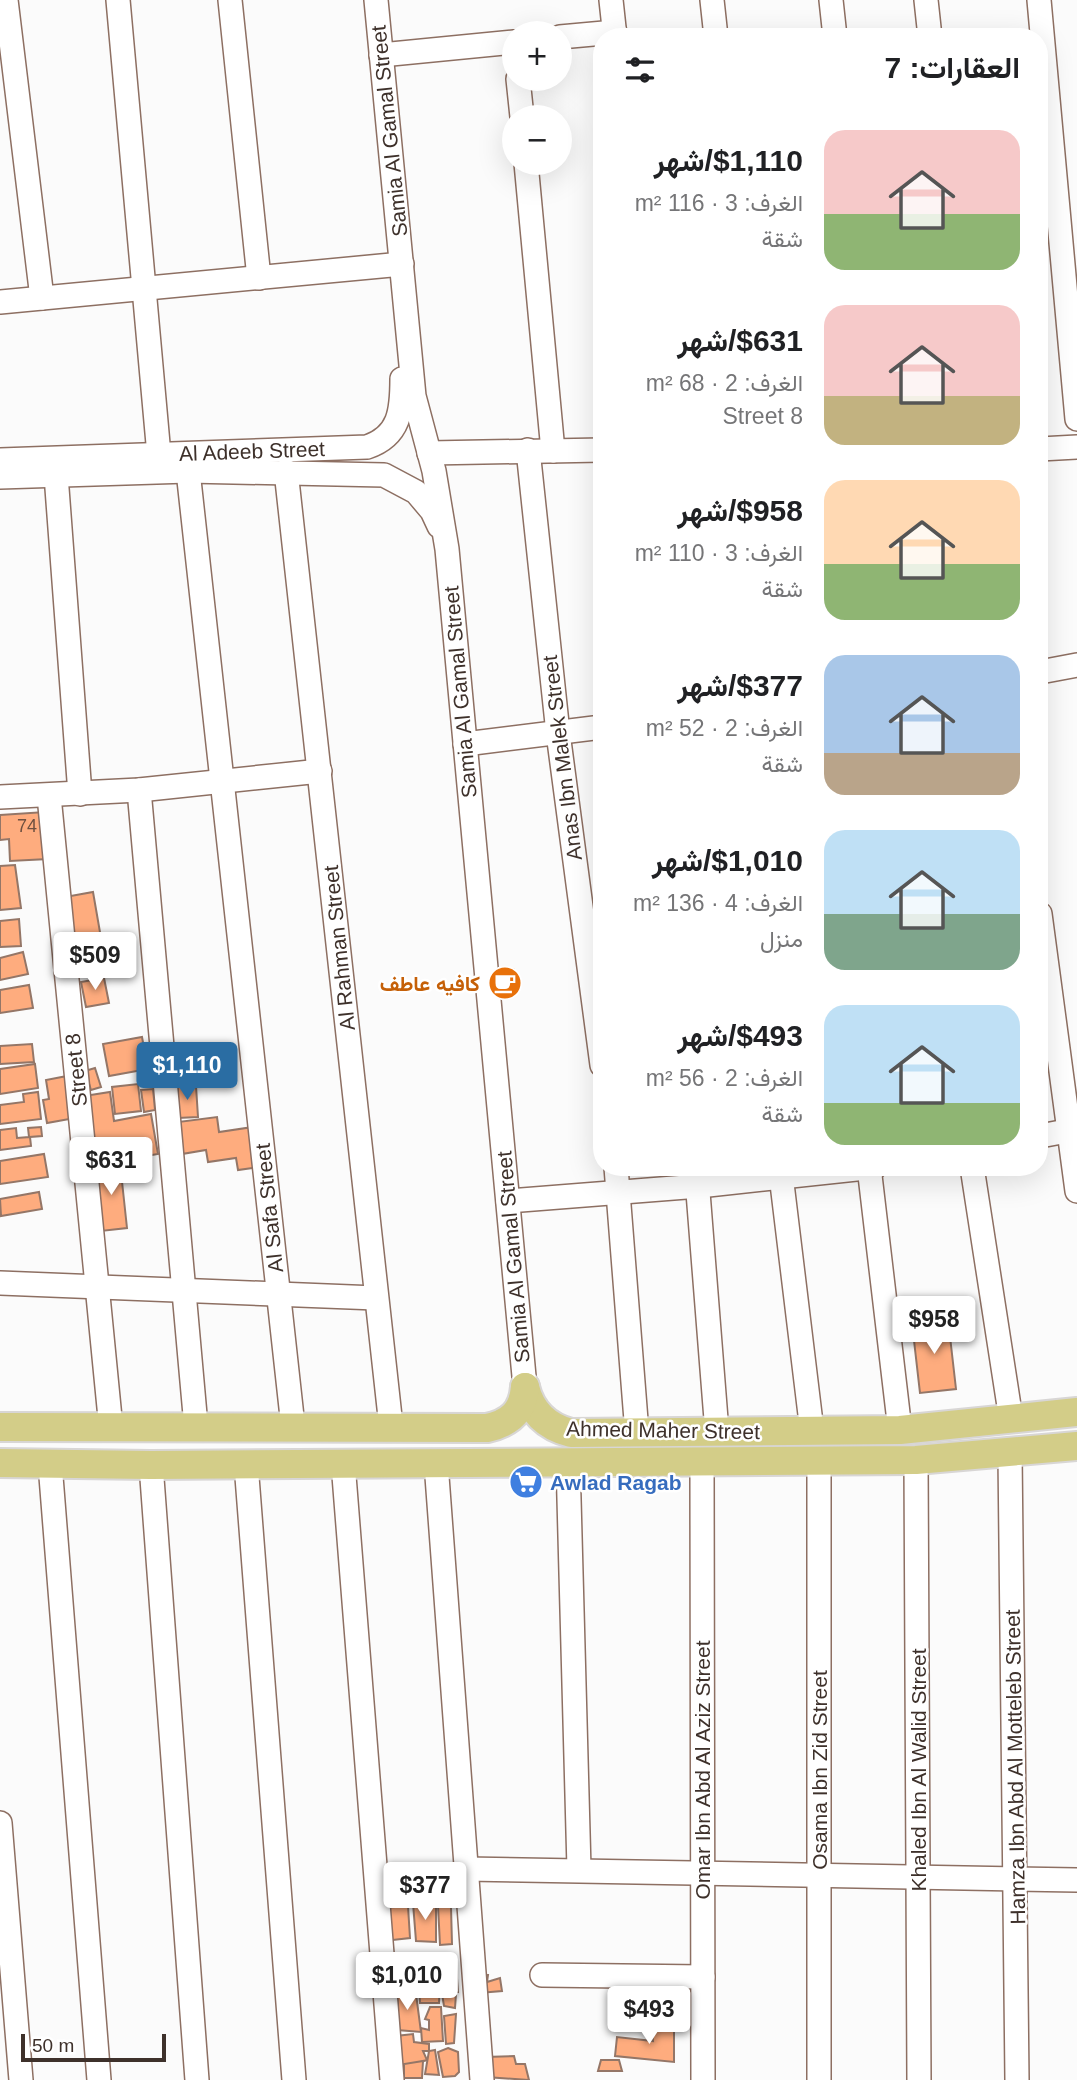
<!DOCTYPE html>
<html lang="ar">
<head>
<meta charset="utf-8">
<style>
  :root { --surface:#fff; --page:#f6f6f6; --text:#202124; --muted:#757577; --accent:#2a6da3 }
  body { margin:0; font-family:Arial,Vazirmatn,sans-serif; background:var(--page); color:var(--text); direction:rtl; height:100vh; display:flex; flex-direction:column; font-size:26px; white-space:nowrap }
  * { box-sizing:border-box; margin:0 }
  p { font-size:23px; color:var(--muted) }
  .icon { flex:none; width:38px; height:38px; fill:none; stroke:currentColor; stroke-width:2; stroke-linecap:round; stroke-linejoin:round }
  .map { position:relative; flex:1; overflow:hidden; direction:ltr }
  .sheet { position:absolute; left:593px; top:28px; width:455px; height:1148px; display:flex; flex-direction:column; background:var(--surface); border-radius:28px; box-shadow:0 7px 28px #0002; direction:rtl }
  .sheet>* { flex:none }
  .tools { position:absolute; left:502px; top:21px; display:grid; gap:14px }
  .tools a { display:grid; place-items:center; width:70px; height:70px; border-radius:50%; background:var(--surface); box-shadow:0 7px 28px #0002; font-size:35px }
  .scale { position:absolute; left:21px; bottom:18px; width:145px; box-sizing:border-box; padding-left:7px; border:4px solid #3e312b; border-top:0; font-size:19px; line-height:24px; white-space:nowrap; color:#3e312b; -webkit-text-stroke:5px #fff; paint-order:stroke }
  .price { position:absolute; translate:-50% -60px; padding:0 16px; border-radius:7px; background:#fff; color:#222; font-size:23px; line-height:46px; filter:drop-shadow(0 2px 4px #0008) }
  .price::after { content:''; position:absolute; left:50%; top:42px; width:21px; height:16px; margin-left:-10px; background:inherit; clip-path:polygon(0 0,100% 0,50% 100%) }
  .price.on { background:var(--accent); color:#fff }
  ul { padding:0; list-style:none }
  li { display:flex; align-items:center; gap:21px; height:175px; padding:0 28px }
  li span { display:grid; place-items:center; flex:none; width:196px; height:140px; border-radius:21px; color:#555 }
  li>.icon { margin-inline-start:auto }
  span .icon { width:84px; height:84px; fill:#fffc; stroke-width:1 }
  li b { font-size:30px }
  h2 { display:flex; justify-content:space-between; align-items:center; height:84px; padding:0 28px; font-size:30px }
  .map>svg:first-child { display:block }
  .building { fill:#feac7e; stroke:#947667; stroke-width:2 }
  .lines { fill:none; stroke-linecap:round; stroke-linejoin:round }
  .minor-casing { stroke:#8d6f62; stroke-width:26 }
  .major-casing { stroke:#d8d6d5; stroke-width:32 }
  .minor { stroke:#fff; stroke-width:23 }
  .major { stroke:#d3cd88; stroke-width:28 }
  .labels { text-anchor:middle; dominant-baseline:central; stroke-width:5; stroke-linejoin:round; paint-order:stroke }
  .number-label { font-size:18px; fill:#6e5040 }
  .street-label { font-size:21px; fill:#3e312b; stroke:#fff }
  .food-label { font-size:21px; font-weight:bold; fill:#c56008; stroke:#fff; text-anchor:end }
  .shop-label { font-size:21px; font-weight:bold; fill:#366cbe; stroke:#fff; text-anchor:start }
</style>
</head>
<body>
<div class="map">
<svg width="1077" height="2080" viewBox="0 0 1077 2080">
  <rect width="100%" height="100%" fill="#fbfbfb"/>
  <g class="building">
    <polygon points="45,812 48,859 10,861 9,839 0,840 0,815"/>
    <polygon points="15,865 21,908 0,910 0,866"/>
    <polygon points="93,892 105,961 77,966 65,897"/>
    <polygon points="19,919 21,946 0,947 0,921"/>
    <polygon points="23,952 28,974 0,980 0,958"/>
    <polygon points="104,978 109,1003 86,1007 81,982"/>
    <polygon points="29,985 33,1008 0,1013 0,990"/>
    <polygon points="142,1037 148,1069 109,1076 103,1044"/>
    <polygon points="32,1044 34,1062 0,1064 0,1046"/>
    <polygon points="35,1064 38,1088 0,1094 0,1069"/>
    <polygon points="95,1068 101,1087 91,1090 85,1071"/>
    <polygon points="67,1076 75,1118 47,1123 43,1100 49,1099 46,1080"/>
    <polygon points="138,1084 141,1111 115,1114 112,1087"/>
    <polygon points="196,1086 198,1117 178,1118 177,1087"/>
    <polygon points="153,1089 155,1110 144,1112 141,1090"/>
    <polygon points="38,1092 41,1119 0,1124 0,1105 24,1102 23,1094"/>
    <polygon points="110,1092 114,1121 151,1114 158,1154 117,1161 114,1144 93,1148 84,1096"/>
    <polygon points="217,1117 219,1132 253,1127 259,1167 238,1170 236,1158 208,1162 206,1150 182,1154 178,1122"/>
    <polygon points="41,1127 42,1136 30,1137 31,1146 0,1150 0,1130 16,1128 17,1138 29,1137 28,1128"/>
    <polygon points="44,1154 48,1177 0,1184 0,1161"/>
    <polygon points="120,1163 127,1228 101,1231 95,1166"/>
    <polygon points="39,1192 42,1209 1,1216 0,1199"/>
    <polygon points="948,1319 956,1389 920,1393 912,1323"/>
    <polygon points="413,1903 436,1905 436,1942 416,1941"/>
    <polygon points="408,1906 410,1938 384,1941 382,1908"/>
    <polygon points="438,1906 451,1907 452,1944 440,1945"/>
    <polygon points="396,1961 415,1962 416,1971 423,1974 421,1986 390,1986 387,1964"/>
    <polygon points="456,1965 458,1992 442,1988 436,1982 435,1975 427,1974 427,1967"/>
    <polygon points="477,1975 488,1975 487,1982 500,1978 502,1991 479,1993"/>
    <polygon points="428,1984 440,1984 439,2003 420,2003 419,1988 427,1988"/>
    <polygon points="394,1992 416,1994 421,2032 397,2030"/>
    <polygon points="442,1994 456,1994 455,2008 444,2006"/>
    <polygon points="430,2007 441,2007 443,2041 422,2042 421,2028 429,2030 429,2020 425,2019"/>
    <polygon points="456,2014 454,2043 446,2044 444,2016"/>
    <polygon points="651,2024 674,2029 674,2062 615,2056 617,2037 653,2041"/>
    <polygon points="413,2034 414,2042 429,2044 429,2051 423,2051 427,2060 397,2069 396,2036"/>
    <polygon points="448,2048 458,2052 459,2072 455,2076 443,2077 438,2052"/>
    <polygon points="435,2050 439,2075 425,2074 429,2051"/>
    <polygon points="514,2056 516,2064 525,2064 529,2080 486,2077 485,2057"/>
    <polygon points="601,2060 619,2060 622,2071 598,2071"/>
    <polygon points="423,2061 422,2078 404,2078 404,2064"/>
  </g>
  <g class="lines">
    <defs>
      <g id="minor">
        <polyline points="6,0 42,298"/>
        <polyline points="118,0 159,455"/>
        <polyline points="230,0 259,278"/>
        <polyline points="376,0 414,396 434,471 447,549 525,1387"/>
        <polyline points="611,0 615,37"/>
        <polyline points="712,0 716,37"/>
        <polyline points="831,0 835,37"/>
        <polyline points="926,0 930,37"/>
        <polyline points="1039,0 1077,419"/>
        <polyline points="560,37 615,32"/>
        <polyline points="381,55 514,42"/>
        <polyline points="518,79 522,117"/>
        <polyline points="526,163 553,451"/>
        <polyline points="0,302 402,264"/>
        <polyline points="1040,449 1077,447"/>
        <polyline points="528,450 558,733 602,1065"/>
        <polyline points="429,453 602,450"/>
        <path d="M0 460 367 447C400 436 402 410 402 379"/>
        <polyline points="188,471 293,1426"/>
        <polyline points="286,471 391,1426"/>
        <polyline points="56,475 80,794"/>
        <polyline points="0,477 188,471 384,475 416,492 432,511 439,526"/>
        <polyline points="1040,672 1077,665"/>
        <polyline points="465,744 602,727"/>
        <polyline points="139,790 196,1426"/>
        <polyline points="49,796 111,1428"/>
        <polyline points="0,797 139,790 320,771"/>
        <polyline points="1040,914 1077,1191"/>
        <polyline points="1040,1136 1077,1129"/>
        <polyline points="616,1167 637,1433"/>
        <polyline points="696,1167 717,1432"/>
        <polyline points="780,1167 812,1431"/>
        <polyline points="869,1167 900,1430"/>
        <polyline points="972,1167 1011,1419"/>
        <polyline points="508,1201 699,1186 875,1167"/>
        <polyline points="0,1283 376,1298"/>
        <polyline points="1010,1454 1017,2080"/>
        <polyline points="819,1460 819,2080"/>
        <polyline points="916,1460 919,2080"/>
        <polyline points="702,1461 703,2080"/>
        <polyline points="568,1462 579,1869"/>
        <polyline points="343,1463 392,2080"/>
        <polyline points="436,1463 482,2080"/>
        <polyline points="50,1464 99,2080"/>
        <polyline points="246,1464 294,2080"/>
        <polyline points="151,1465 197,2080"/>
        <polyline points="0,1823 21,2080"/>
        <polyline points="466,1869 1077,1880"/>
        <polyline points="542,1975 703,1977"/>
      </g>
      <g id="major">
        <path d="M525 1387C531 1412 547 1427 571 1433L900 1430 1077 1412"/>
        <path d="M0 1427 487 1428C510 1423 523 1412 525 1387"/>
        <polyline points="0,1463 151,1465 916,1460 1077,1446"/>
      </g>
    </defs>
    <use href="#minor" class="minor-casing"/>
    <use href="#major" class="major-casing"/>
    <use href="#minor" class="minor"/>
    <use href="#major" class="major"/>
  </g>
  <defs>
    <symbol id="cafe-disc" viewBox="-11 -11 22 22"><circle r="9.5" fill="#e8710a" stroke="#fff"/><path d="M-5.5-4.5H6V0H3Q3 3.5 0 3.5H-2.5Q-5.5 3.5-5.5 0ZM3-3.2v2h1.7v-2ZM-6 4.5H4V6H-6Z" fill="#fff"/></symbol>
    <symbol id="supermarket-disc" viewBox="-11 -11 22 22"><circle r="9.5" fill="#3f7fe0" stroke="#fff"/><path d="M-6-5.5h2.5l.6 2H6L4.5 2H-2.5L-4.4-4H-6ZM-1.5 3.2a1.3 1.3 0 1 0 .1 0ZM3 3.2a1.3 1.3 0 1 0 .1 0Z" fill="#fff"/></symbol>
  </defs>
  <g fill-rule="evenodd">
    <use href="#cafe-disc" x="486" y="964" width="38" height="38"/>
    <use href="#supermarket-disc" x="507" y="1463" width="38" height="38"/>
  </g>
  <g class="labels">
    <g class="number-label">
      <text x="27" y="826">74</text>
    </g>
    <g class="street-label">
      <text transform="translate(389 131) rotate(-96)">Samia Al Gamal Street</text>
      <text transform="translate(252 451) rotate(-2)">Al Adeeb Street</text>
      <text transform="translate(460 692) rotate(-95)">Samia Al Gamal Street</text>
      <text transform="translate(562 758) rotate(-97)">Anas Ibn Malek Street</text>
      <text transform="translate(339 948) rotate(-96)">Al Rahman Street</text>
      <text transform="translate(76 1070) rotate(-96)">Street 8</text>
      <text transform="translate(269 1208) rotate(-96)">Al Safa Street</text>
      <text transform="translate(513 1257) rotate(-95)">Samia Al Gamal Street</text>
      <text transform="translate(663 1430) rotate(1)">Ahmed Maher Street</text>
      <text transform="translate(1015 1767) rotate(-91)">Hamza Ibn Abd Al Motteleb Street</text>
      <text transform="translate(702 1770) rotate(-90)">Omar Ibn Abd Al Aziz Street</text>
      <text transform="translate(819 1770) rotate(-90)">Osama Ibn Zid Street</text>
      <text transform="translate(918 1770) rotate(-90)">Khaled Ibn Al Walid Street</text>
    </g>
    <g class="food-label">
      <text x="480" y="983">كافيه عاطف</text>
    </g>
    <g class="shop-label">
      <text x="550" y="1482">Awlad Ragab</text>
    </g>
  </g>
</svg>
<div class="tools">
<a>+</a>
<a>−</a>
</div>
<div class="scale">50 m</div>
<b class="price" style="left:95px;top:992px">$509</b>
<b class="price on" style="left:187px;top:1102px">$1,110</b>
<b class="price" style="left:111px;top:1197px">$631</b>
<b class="price" style="left:934px;top:1356px">$958</b>
<b class="price" style="left:425px;top:1922px">$377</b>
<b class="price" style="left:407px;top:2012px">$1,010</b>
<b class="price" style="left:649px;top:2046px">$493</b>
<section class="sheet">
<h2>العقارات: 7<svg class="icon" aria-label="filters" viewBox="0 0 24 24"><path d="M4 7h16M4 17h16"/><circle cx="9" cy="7" r="2"/><circle cx="15" cy="17" r="2"/></svg></h2>
<ul>
<li><span style="background:linear-gradient(#f6c9c9 60%,#8fb573 0)"><svg class="icon" aria-label="home" viewBox="0 0 24 24"><path d="M3 11l9-7 9 7M6 9v11h12V9"/></svg></span><div><b>$1,110/شهر</b><p>الغرف: 3 · 116 m²</p><p>شقة</p></div></li>
<li><span style="background:linear-gradient(#f6c9c9 65%,#c2b280 0)"><svg class="icon" aria-label="home" viewBox="0 0 24 24"><path d="M3 11l9-7 9 7M6 9v11h12V9"/></svg></span><div><b>$631/شهر</b><p>الغرف: 2 · 68 m²</p><p>Street 8</p></div></li>
<li><span style="background:linear-gradient(#ffd9b3 60%,#8fb573 0)"><svg class="icon" aria-label="home" viewBox="0 0 24 24"><path d="M3 11l9-7 9 7M6 9v11h12V9"/></svg></span><div><b>$958/شهر</b><p>الغرف: 3 · 110 m²</p><p>شقة</p></div></li>
<li><span style="background:linear-gradient(#a9c7e8 70%,#b9a48a 0)"><svg class="icon" aria-label="home" viewBox="0 0 24 24"><path d="M3 11l9-7 9 7M6 9v11h12V9"/></svg></span><div><b>$377/شهر</b><p>الغرف: 2 · 52 m²</p><p>شقة</p></div></li>
<li><span style="background:linear-gradient(#bfe0f5 60%,#7fa58c 0)"><svg class="icon" aria-label="home" viewBox="0 0 24 24"><path d="M3 11l9-7 9 7M6 9v11h12V9"/></svg></span><div><b>$1,010/شهر</b><p>الغرف: 4 · 136 m²</p><p>منزل</p></div></li>
<li><span style="background:linear-gradient(#bfe0f5 70%,#8fb573 0)"><svg class="icon" aria-label="home" viewBox="0 0 24 24"><path d="M3 11l9-7 9 7M6 9v11h12V9"/></svg></span><div><b>$493/شهر</b><p>الغرف: 2 · 56 m²</p><p>شقة</p></div></li>
</ul>
</section>
</div>
</body>
</html>
